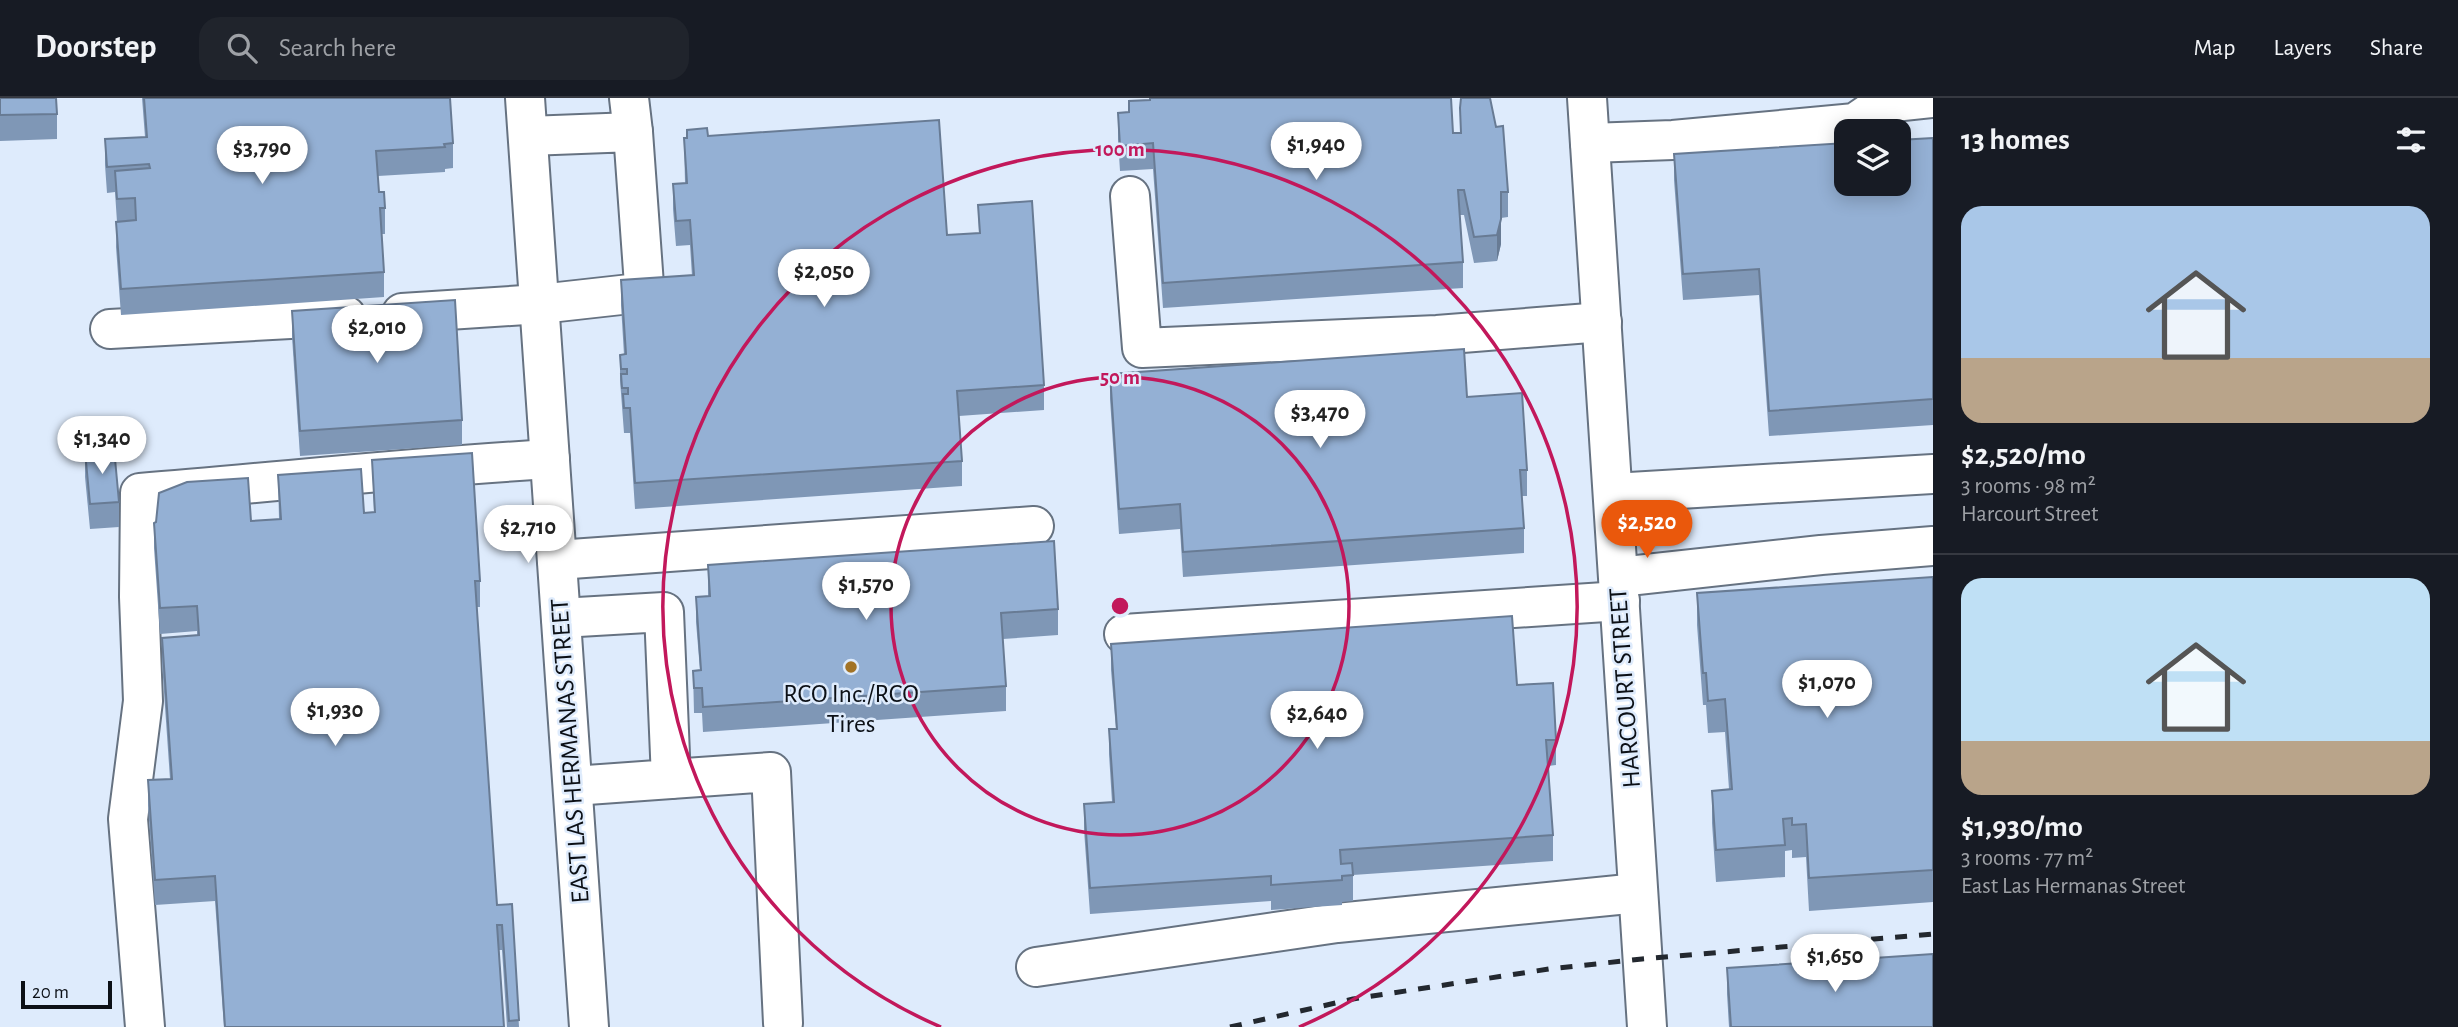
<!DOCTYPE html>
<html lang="en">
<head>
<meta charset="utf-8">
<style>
  :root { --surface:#171b24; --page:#20242c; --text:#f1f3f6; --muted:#9ea1a6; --line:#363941; --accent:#ea580c }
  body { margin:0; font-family:"Alegreya Sans",sans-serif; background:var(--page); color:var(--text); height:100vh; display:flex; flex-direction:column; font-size:26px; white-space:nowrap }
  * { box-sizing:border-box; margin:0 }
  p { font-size:23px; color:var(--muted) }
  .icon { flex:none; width:38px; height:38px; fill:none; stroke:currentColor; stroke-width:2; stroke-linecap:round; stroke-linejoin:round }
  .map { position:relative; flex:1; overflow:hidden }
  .sheet { display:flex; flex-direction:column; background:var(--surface); width:525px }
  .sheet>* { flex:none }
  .controls { position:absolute; left:1834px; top:21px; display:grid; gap:14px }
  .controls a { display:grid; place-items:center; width:77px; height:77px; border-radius:14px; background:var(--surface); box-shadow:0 4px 18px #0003; font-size:35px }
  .scale { position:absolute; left:21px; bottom:18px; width:91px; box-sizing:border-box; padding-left:7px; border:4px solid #0c1016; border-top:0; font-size:19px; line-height:24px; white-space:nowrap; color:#0c1016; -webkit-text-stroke:5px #deebfc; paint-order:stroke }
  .price { position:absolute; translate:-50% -60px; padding:0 16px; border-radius:24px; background:#fff; color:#222; font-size:23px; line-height:46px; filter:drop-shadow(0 2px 4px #0008) }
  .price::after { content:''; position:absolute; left:50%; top:42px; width:21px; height:16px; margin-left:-10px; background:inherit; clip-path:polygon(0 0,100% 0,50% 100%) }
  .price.active { background:var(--accent); color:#fff }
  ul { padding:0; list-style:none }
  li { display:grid; align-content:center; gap:14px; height:371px; padding:0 28px }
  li+li { border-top:2px solid var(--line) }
  li span { display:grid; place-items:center; height:217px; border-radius:21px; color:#555 }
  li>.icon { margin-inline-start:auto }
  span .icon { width:126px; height:126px; fill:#fffc; stroke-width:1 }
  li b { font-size:30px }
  h2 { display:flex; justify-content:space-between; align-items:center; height:84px; padding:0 28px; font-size:30px }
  header { display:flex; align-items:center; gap:42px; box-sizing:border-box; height:98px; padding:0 35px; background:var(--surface); border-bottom:2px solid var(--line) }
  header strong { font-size:33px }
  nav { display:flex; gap:38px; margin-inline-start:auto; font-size:24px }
  .search { width:490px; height:63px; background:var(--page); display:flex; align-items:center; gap:18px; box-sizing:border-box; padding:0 24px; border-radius:21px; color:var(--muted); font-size:26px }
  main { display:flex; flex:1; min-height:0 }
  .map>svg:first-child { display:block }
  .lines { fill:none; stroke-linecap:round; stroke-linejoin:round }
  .minor-casing { stroke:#667281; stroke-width:42 }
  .minor { stroke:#fff; stroke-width:38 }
  .rail { stroke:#23282f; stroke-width:5; stroke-dasharray:12 12; stroke-linecap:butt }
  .wall { fill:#7f97b6 }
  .shaded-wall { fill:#687b94 }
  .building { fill:#94b0d4; stroke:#687b94; stroke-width:2 }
  .ring { fill:none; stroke:#c2185b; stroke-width:3.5 }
  .poi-dot { fill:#a27326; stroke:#deebfc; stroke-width:2.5 }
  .labels { text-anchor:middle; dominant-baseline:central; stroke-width:5; stroke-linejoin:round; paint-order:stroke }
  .street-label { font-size:26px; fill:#0c1016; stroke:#deebfc }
  .poi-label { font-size:26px; fill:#0c1016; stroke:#deebfc }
  .centre { fill:#c2185b; stroke:#deebfc; stroke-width:3.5 }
  .ring-label { font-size:21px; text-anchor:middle; font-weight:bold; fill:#c2185b; stroke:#deebfc; stroke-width:5; stroke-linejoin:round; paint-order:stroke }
</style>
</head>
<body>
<header>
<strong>Doorstep</strong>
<div class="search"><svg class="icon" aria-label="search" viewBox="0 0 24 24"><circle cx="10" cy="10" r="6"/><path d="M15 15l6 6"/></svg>Search here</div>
<nav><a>Map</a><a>Layers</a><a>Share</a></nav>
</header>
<main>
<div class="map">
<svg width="1933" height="929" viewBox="0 0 1933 929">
  <rect width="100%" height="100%" fill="#deebfc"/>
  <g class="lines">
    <defs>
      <g id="minor">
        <polyline points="525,0 589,929"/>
        <polyline points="629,0 633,34"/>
        <polyline points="1587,0 1647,929"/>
        <polyline points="1590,45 1673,42 1855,25 1884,5 1933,0"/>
        <polyline points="1130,98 1142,250 1437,237 1602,224"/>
        <polyline points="402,215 540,206 639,195 644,187 633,34 528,38"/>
        <polyline points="110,231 346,218"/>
        <polyline points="1613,395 1933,376"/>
        <polyline points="557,462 1034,428"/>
        <polyline points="1619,479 1821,457 1933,448"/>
        <polyline points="561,520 664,514 671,681 573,688"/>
        <polyline points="1124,536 1620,503"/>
        <polyline points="671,681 771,674 783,925"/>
        <polyline points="1036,869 1337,825 1638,795"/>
        <path d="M145 929 128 721 143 603 139 499 140 395C277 384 413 369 550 361"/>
      </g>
    </defs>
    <use href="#minor" class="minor-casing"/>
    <use href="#minor" class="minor"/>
    <polyline class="rail" points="1230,929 1353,901 1549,871 1642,861 1933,836"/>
  </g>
  <g class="wall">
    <polygon points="0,0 57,16 57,41 0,43"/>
    <polygon points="142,0 450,0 453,45 453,70 445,71 445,74 378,78 379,94 385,110 385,136 382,136 384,174 384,199 121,217 116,149 117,124 115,94 107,95 105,67 105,41 145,39"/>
    <polygon points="1149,0 1451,0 1453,35 1460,35 1460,10 1508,94 1508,119 1501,120 1501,146 1497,163 1474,165 1464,117 1460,117 1463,164 1463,190 1163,210 1153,71 1120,73 1118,41 1118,15 1129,15 1149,2"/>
    <polygon points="687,32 708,38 947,137 979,135 978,107 1044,287 1044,312 959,318 962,363 962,388 635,411 630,335 624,335 620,282 620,257 624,257 621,207 621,182 692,178 690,147 676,148 673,111 673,86 685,85 684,40 687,40"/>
    <polygon points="1933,40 1933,327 1769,338 1759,197 1683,202 1674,82 1674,56"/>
    <polygon points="292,213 462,322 462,347 300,358 292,239"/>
    <polygon points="1110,276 1467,299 1527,372 1527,398 1522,398 1524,430 1524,455 1183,479 1180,431 1119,436 1110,301"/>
    <polygon points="85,353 119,404 119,429 90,431 85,379"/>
    <polygon points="372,362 480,483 480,509 477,509 497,807 512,806 519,929 507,929 502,852 499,852 504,929 224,929 215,803 155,807 148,708 148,682 170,681 162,565 162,540 197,537 197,533 160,536 154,450 154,425 251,423 279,421 278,377 364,415 374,414"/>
    <polygon points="708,467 1058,511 1058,537 1003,541 1006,588 1006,613 703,634 702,615 694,615 693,573 700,572 696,524 696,499 708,498"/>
    <polygon points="1933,479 1933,804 1809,813 1806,759 1792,760 1792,752 1785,753 1785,779 1716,784 1712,725 1712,693 1729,691 1725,634 1708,635 1706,607 1703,607 1697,527 1697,495"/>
    <polygon points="1111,546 1517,587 1556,642 1556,667 1548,668 1553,737 1553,763 1353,777 1353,803 1342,804 1342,807 1271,812 1271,803 1090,816 1084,732 1084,706 1112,704 1109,656 1109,631 1116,631 1111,572"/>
    <polygon points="1727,870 1933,929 1729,929 1727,896"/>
  </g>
  <polygon class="shaded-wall" points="1501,121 1501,146 1497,163 1497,137"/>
  <g class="building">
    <polygon points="0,0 56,0 57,16 0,17"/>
    <polygon points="144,0 450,0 453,45 444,46 445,49 376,53 379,94 384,94 385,110 380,110 384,174 121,191 116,124 136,122 135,100 117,101 115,73 150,70 149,66 107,69 105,41 147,39"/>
    <polygon points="1150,0 1451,0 1453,35 1461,35 1460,10 1461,0 1490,0 1496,29 1503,28 1508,94 1501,94 1501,121 1497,137 1474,139 1464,92 1458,92 1463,164 1163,185 1153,45 1120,48 1118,15 1129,14 1129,3 1150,2"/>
    <polygon points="939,22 947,137 980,135 978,107 1032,103 1044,287 957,293 962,363 635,385 630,310 624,310 623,296 628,296 628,290 622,290 621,276 627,276 627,271 621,271 620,257 626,256 621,182 694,177 690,122 676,123 673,86 687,85 684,40 687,40 687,32 707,30 708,38"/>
    <polygon points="1933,40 1933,301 1769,313 1759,171 1683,176 1674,56 1846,45 1846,86 1899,86 1899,42"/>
    <polygon points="455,202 462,322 300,333 292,213"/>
    <polygon points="1464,251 1467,299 1522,295 1527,372 1520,372 1524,430 1183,454 1180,406 1119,411 1110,276"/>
    <polygon points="114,350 119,404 90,406 85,353"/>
    <polygon points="472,355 480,483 475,483 497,807 512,806 519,922 509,923 502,827 497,827 504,929 225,929 215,778 155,782 148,682 172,681 162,540 199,537 197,508 160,510 154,425 156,424 159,395 187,384 248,380 251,423 281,421 278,377 361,371 364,415 375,414 372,362"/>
    <polygon points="1054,443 1058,511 1001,515 1006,588 703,609 702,590 694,590 693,573 701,572 696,499 710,498 708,467"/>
    <polygon points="1933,479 1933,772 1809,780 1806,726 1792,727 1792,720 1783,721 1785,747 1716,752 1712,693 1732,691 1725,601 1708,603 1706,575 1703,575 1697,495"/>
    <polygon points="1512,518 1517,587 1553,585 1556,642 1546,642 1553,737 1340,752 1341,766 1352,765 1353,777 1342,778 1342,782 1271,787 1271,778 1090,790 1084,706 1114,704 1109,631 1117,631 1111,546"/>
    <polygon points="1933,856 1933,929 1731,929 1727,870"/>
  </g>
  <g class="ring">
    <circle cx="1120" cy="508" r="229"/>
    <path d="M941 929A457 457 0 1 1 1299 929"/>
  </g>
  <circle class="poi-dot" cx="851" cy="569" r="7"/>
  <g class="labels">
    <g class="street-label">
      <text transform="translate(1625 590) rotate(-94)">HARCOURT STREET</text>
      <text transform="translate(570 653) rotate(-94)">EAST LAS HERMANAS STREET</text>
    </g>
    <g class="poi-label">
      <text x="851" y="596">RCO Inc./RCO<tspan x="851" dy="30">Tires</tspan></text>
    </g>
  </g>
  <circle cx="1120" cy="508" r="10" class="centre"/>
  <g class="ring-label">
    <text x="1120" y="58">100 m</text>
    <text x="1120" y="286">50 m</text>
  </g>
</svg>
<div class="controls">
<a><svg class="icon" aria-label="layers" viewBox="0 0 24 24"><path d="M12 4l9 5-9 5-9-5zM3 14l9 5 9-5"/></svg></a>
</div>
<div class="scale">20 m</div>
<b class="price" style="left:1316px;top:84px">$1,940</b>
<b class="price" style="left:262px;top:88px">$3,790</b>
<b class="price" style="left:824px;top:211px">$2,050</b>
<b class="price" style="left:377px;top:267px">$2,010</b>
<b class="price" style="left:1320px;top:352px">$3,470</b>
<b class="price" style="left:102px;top:378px">$1,340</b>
<b class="price active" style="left:1647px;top:462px">$2,520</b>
<b class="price" style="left:528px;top:467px">$2,710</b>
<b class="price" style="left:866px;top:524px">$1,570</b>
<b class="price" style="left:1827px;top:622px">$1,070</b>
<b class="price" style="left:335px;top:650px">$1,930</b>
<b class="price" style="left:1317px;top:653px">$2,640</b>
<b class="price" style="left:1835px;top:896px">$1,650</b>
</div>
<section class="sheet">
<h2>13 homes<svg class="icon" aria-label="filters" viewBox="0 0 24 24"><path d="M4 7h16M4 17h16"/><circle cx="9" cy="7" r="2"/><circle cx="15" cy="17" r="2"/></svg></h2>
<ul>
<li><span style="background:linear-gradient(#a9c7e8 70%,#b9a48a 0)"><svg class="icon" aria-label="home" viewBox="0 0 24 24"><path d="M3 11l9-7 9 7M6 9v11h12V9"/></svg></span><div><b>$2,520/mo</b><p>3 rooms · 98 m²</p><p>Harcourt Street</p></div></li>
<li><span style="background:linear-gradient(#bfe0f5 75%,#b9a48a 0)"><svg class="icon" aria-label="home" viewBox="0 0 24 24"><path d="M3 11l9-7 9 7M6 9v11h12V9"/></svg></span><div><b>$1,930/mo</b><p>3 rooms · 77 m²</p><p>East Las Hermanas Street</p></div></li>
</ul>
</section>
</main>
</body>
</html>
